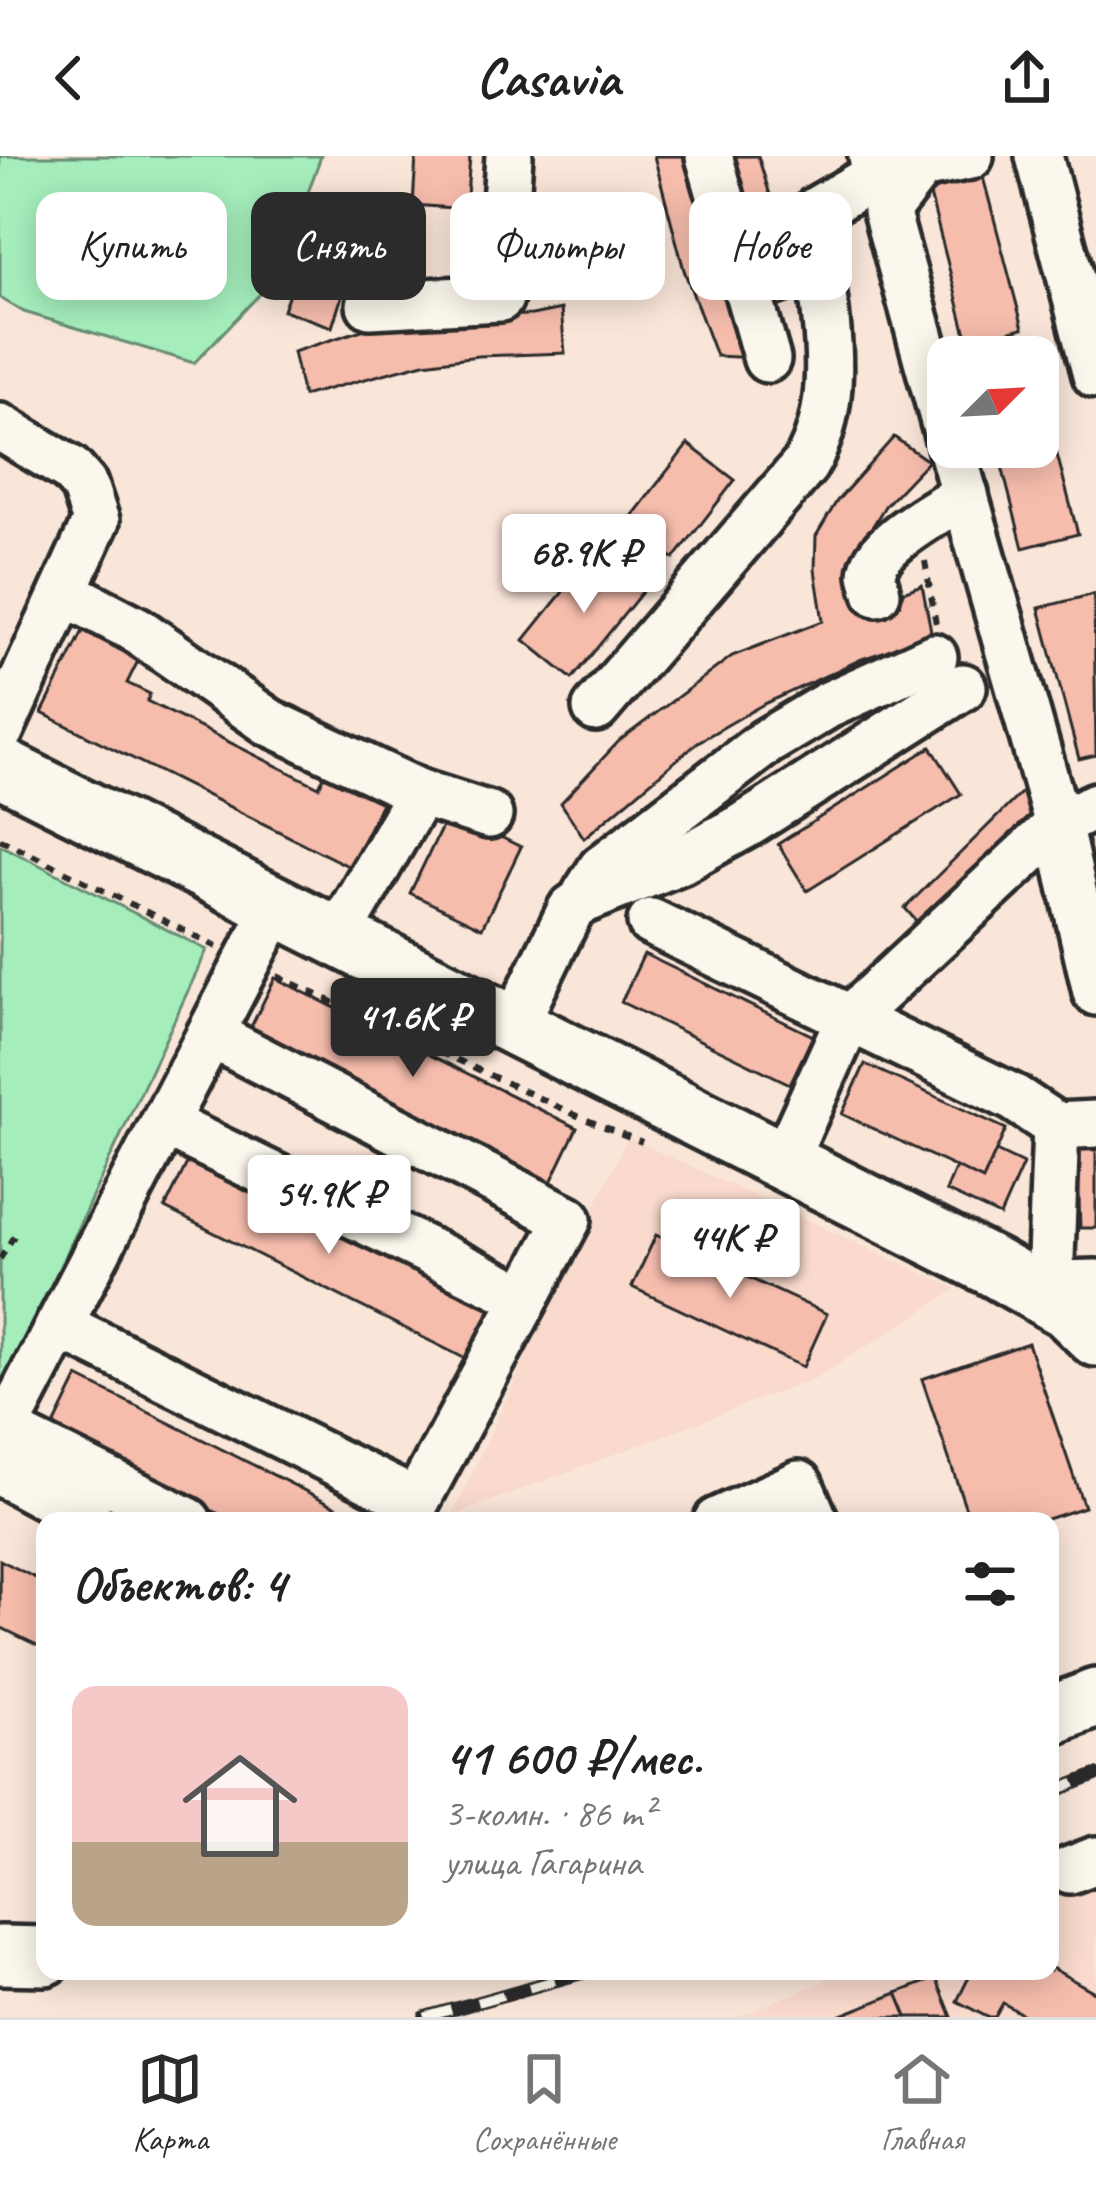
<!DOCTYPE html>
<html lang="ru">
<head>
<meta charset="utf-8">
<style>
  :root { --surface:#fff; --page:#f6f6f6; --text:#222; --muted:#767676; --line:#e0e0e0; --accent:#2b2b2b }
  body { margin:0; font-family:Caveat,sans-serif; background:var(--page); color:var(--text); height:100vh; display:flex; flex-direction:column; font-size:45px; white-space:nowrap }
  * { box-sizing:border-box; margin:0 }
  p { font-size:39px; color:var(--muted) }
  .icon { flex:none; width:66px; height:66px; fill:none; stroke:currentColor; stroke-width:2; stroke-linecap:round; stroke-linejoin:round }
  .map { position:relative; flex:1; overflow:hidden }
  .details { position:absolute; left:36px; top:1356px; width:1023px; height:468px; display:flex; flex-direction:column; background:var(--surface); border-radius:24px; box-shadow:0 6px 30px #0003 }
  .details>* { flex:none }
  .guide { position:absolute; left:36px; top:36px; width:1026px; height:108px; display:flex; gap:24px }
  .needle { width:78px; rotate:66deg }
  .fabs { position:absolute; left:927px; top:180px; display:grid; gap:24px }
  .fabs a { display:grid; place-items:center; width:132px; height:132px; border-radius:24px; background:var(--surface); box-shadow:0 6px 30px #0003; font-size:60px }
  .price { position:absolute; translate:-50% -102px; padding:0 27px; border-radius:12px; background:#fff; color:#222; font-size:39px; line-height:78px; filter:drop-shadow(0 3px 6px #0008) }
  .price::after { content:''; position:absolute; left:50%; top:72px; width:36px; height:27px; margin-left:-18px; background:inherit; clip-path:polygon(0 0,100% 0,50% 100%) }
  .price.on { background:var(--accent); color:#fff }
  ul { padding:0; list-style:none }
  li { display:flex; align-items:center; gap:36px; height:300px; padding:0 36px }
  li span { display:grid; place-items:center; flex:none; width:336px; height:240px; border-radius:24px; color:#555 }
  li>.icon { margin-inline-start:auto }
  span .icon { width:144px; height:144px; fill:#fffc; stroke-width:1 }
  li b { font-size:51px }
  h2 { display:flex; justify-content:space-between; align-items:center; height:144px; padding:0 36px; font-size:51px }
  .pill { padding:0 42px; border-radius:24px; background:var(--surface); box-shadow:0 6px 30px #0003; font-size:42px; line-height:108px }
  .pill.on { background:var(--accent); color:#fff }
  header { display:flex; justify-content:space-between; align-items:center; height:156px; padding:0 36px; background:var(--surface); font-size:54px; font-weight:700 }
  .menu { display:flex; justify-content:space-around; align-items:center; height:168px; border-top:3px solid var(--line); background:var(--surface); font-size:33px; color:var(--muted) }
  .menu a { display:grid; justify-items:center; gap:6px }
  .menu .on { color:var(--accent) }
  .map>svg:first-child { display:block }
  .built { fill:#f9dacc }
  .green { fill:#a5eebc; stroke:#688c74; stroke-width:3 }
  .building { fill:#f6bdad; stroke:#2b2b2b; stroke-width:3 }
  .lines { fill:none; stroke-linecap:round; stroke-linejoin:round }
  .minor-casing { stroke:#2b2b2b; stroke-width:54 }
  .major-casing { stroke:#2b2b2b; stroke-width:66 }
  .path { stroke:#2b2b2b; stroke-width:6; stroke-dasharray:9 9; stroke-linecap:butt }
  .minor { stroke:#fbf7ec; stroke-width:45 }
  .major { stroke:#fbf7ec; stroke-width:57 }
  .rail-casing { stroke:#2b2b2b; stroke-width:14 }
  .rail { stroke:#fbf7ec; stroke-width:9; stroke-dasharray:27; stroke-linecap:butt }
</style>
</head>
<body>
<header><svg class="icon" aria-label="back" viewBox="0 0 24 24"><path d="M15 5l-7 7 7 7"/></svg>Casavia<svg class="icon" aria-label="share" viewBox="0 0 24 24"><path d="M12 15V3M7 8l5-5 5 5M5 13v7h14v-7"/></svg></header>
<div class="map">
<svg width="1096" height="1861" viewBox="0 0 1096 1861">
  <rect width="100%" height="100%" fill="#fae6d9"/>
  <filter id="ink" filterUnits="userSpaceOnUse"><feTurbulence type="fractalNoise" baseFrequency=".00833" numOctaves="2"/><feDisplacementMap in="SourceGraphic" scale="24" xChannelSelector="R" yChannelSelector="G"/><feConvolveMatrix kernelMatrix="1 2 1 2 8 2 1 2 1" color-interpolation-filters="sRGB"/></filter>
  <g filter="url(#ink)">
    <g class="built">
      <polygon points="627,981 957,1133 818,1221 452,1360"/>
      <polygon points="1096,1712 1096,1861 737,1861 848,1815 1050,1815 1050,1731"/>
    </g>
    <g class="green">
      <polygon points="0,0 321,0 279,118 194,207 24,156 0,142"/>
      <polygon points="0,689 207,794 0,1239"/>
    </g>
    <g class="building">
      <polygon points="416,0 470,0 466,53 413,49"/>
      <polygon points="654,0 695,0 756,202 716,200 684,114"/>
      <polygon points="728,0 758,0 802,142 772,153"/>
      <polygon points="983,21 1023,172 968,186 929,35"/>
      <polygon points="325,39 370,53 332,171 283,154"/>
      <polygon points="561,153 565,197 478,200 424,207 303,240 293,196 368,172 440,161 532,159"/>
      <polygon points="1038,227 1078,378 1023,392 997,291 1038,291"/>
      <polygon points="894,281 928,305 885,350 859,393 870,448 922,429 932,480 862,503 762,549 698,586 584,682 561,647 619,585 732,500 823,465 815,414 816,380 837,345"/>
      <polygon points="688,288 735,324 674,403 627,367"/>
      <polygon points="595,396 643,435 572,523 524,484"/>
      <polygon points="1094,438 1096,599 1079,603 1039,452"/>
      <polygon points="86,469 142,497 127,527 150,538 147,545 319,631 325,618 382,647 350,711 42,557"/>
      <polygon points="931,591 961,638 807,735 778,688"/>
      <polygon points="1026,632 1043,654 922,772 905,752"/>
      <polygon points="449,656 521,691 482,772 410,737"/>
      <polygon points="644,798 813,880 790,928 621,846"/>
      <polygon points="275,822 577,972 551,1026 249,875"/>
      <polygon points="865,908 1006,973 983,1024 842,958"/>
      <polygon points="1096,983 1096,1072 1080,1072 1077,984"/>
      <polygon points="996,995 1023,1008 1000,1060 946,1035 956,1011 983,1024"/>
      <polygon points="191,999 493,1150 466,1203 165,1052"/>
      <polygon points="656,1079 827,1158 803,1211 632,1131"/>
      <polygon points="1028,1187 1084,1351 1041,1365 970,1365 922,1223"/>
      <polygon points="78,1221 365,1365 233,1365 52,1274"/>
      <polygon points="0,1404 45,1427 45,1493 0,1471"/>
      <polygon points="1050,1811 1096,1837 1096,1861 1027,1861 1003,1847 995,1861 987,1861 957,1845 972,1815 1050,1815"/>
      <polygon points="936,1822 952,1861 907,1861 897,1837"/>
      <polygon points="897,1837 907,1861 837,1861"/>
    </g>
    <g class="lines">
      <defs>
        <g id="minor">
          <polyline points="709,0 767,203"/>
          <polyline points="1039,0 1096,219"/>
          <polyline points="370,149 500,142 509,0"/>
          <polyline points="0,271 70,313 84,329 96,365 0,575"/>
          <polyline points="948,280 886,55 921,10 970,0"/>
          <polyline points="951,291 1058,668 1096,836"/>
          <polyline points="66,437 137,474 269,566 420,637 338,779"/>
          <path d="M877 437C877 435 872 420 872 419 873 388 941 354 965 338"/>
          <path d="M596 552 805 309C847 240 822 147 814 71L818 53 877 19 872 0"/>
          <polyline points="420,637 489,659"/>
          <polyline points="586,737 602,712 766,586 828,549 934,501"/>
          <polyline points="651,766 1014,942 1056,970"/>
          <polyline points="514,870 571,753 582,745 680,705 749,667 963,531"/>
          <polyline points="164,967 525,1142"/>
          <polyline points="784,1005 848,864 1058,668 1096,650"/>
          <polyline points="1050,1128 1056,970 1096,968"/>
          <polyline points="1025,1129 1096,1127"/>
          <polyline points="59,1169 416,1346 568,1063 210,878"/>
          <polyline points="5,1274 188,1365"/>
          <polyline points="0,1283 277,749"/>
          <polyline points="0,1316 91,1365"/>
          <polyline points="717,1365 799,1328 815,1365"/>
          <polyline points="1070,1714 1096,1704"/>
        </g>
        <g id="major">
          <polyline points="0,611 993,1111 1067,1153 1096,1181"/>
          <polyline points="1050,1560 1096,1542"/>
          <polyline points="0,1799 45,1800"/>
        </g>
      </defs>
      <use href="#minor" class="minor-casing"/>
      <use href="#major" class="major-casing"/>
      <g class="path">
        <polyline points="925,405 936,468"/>
        <polyline points="0,683 217,791"/>
        <polyline points="277,820 580,961 642,986"/>
        <polyline points="0,1103 15,1078"/>
      </g>
      <use href="#minor" class="minor"/>
      <use href="#major" class="major"/>
      <defs>
        <g id="rail">
          <polyline points="1050,1637 1096,1619"/>
          <polyline points="425,1861 589,1815"/>
        </g>
      </defs>
      <use href="#rail" class="rail-casing"/>
      <use href="#rail" class="rail"/>
    </g>
  </g>
</svg>
<div class="fabs">
<a><svg class="needle" viewBox="-14 -14 28 28"><path d="M0-13l5 13h-10z" fill="#e53935"/><path d="M0 13l5-13h-10z" fill="#767676"/></svg></a>
</div>
<b class="price" style="left:584px;top:460px">68.9K ₽</b>
<b class="price on" style="left:413px;top:924px">41.6K ₽</b>
<b class="price" style="left:329px;top:1101px">54.9K ₽</b>
<b class="price" style="left:730px;top:1145px">44K ₽</b>
<div class="guide">
<a class="pill">Купить</a>
<a class="pill on">Снять</a>
<a class="pill">Фильтры</a>
<a class="pill">Новое</a>
</div>
<section class="details">
<h2>Объектов: 4<svg class="icon" aria-label="filters" viewBox="0 0 24 24"><path d="M4 7h16M4 17h16"/><circle cx="9" cy="7" r="2"/><circle cx="15" cy="17" r="2"/></svg></h2>
<ul>
<li><span style="background:linear-gradient(#f6c9c9 65%,#b9a48a 0)"><svg class="icon" aria-label="home" viewBox="0 0 24 24"><path d="M3 11l9-7 9 7M6 9v11h12V9"/></svg></span><div><b>41 600 ₽/мес.</b><p>3-комн. · 86 m²</p><p>улица Гагарина</p></div></li>
</ul>
</section>
</div>
<nav class="menu">
<a class="on"><svg class="icon" aria-label="map" viewBox="0 0 24 24"><path d="M3 6l6-2 6 2 6-2v14l-6 2-6-2-6 2zM9 4v14M15 6v14"/></svg>Карта</a>
<a><svg class="icon" aria-label="saved" viewBox="0 0 24 24"><path d="M7 4h10v16l-5-4-5 4z"/></svg>Сохранённые</a>
<a><svg class="icon" aria-label="home" viewBox="0 0 24 24"><path d="M3 11l9-7 9 7M6 9v11h12V9"/></svg>Главная</a>
</nav>
</body>
</html>
